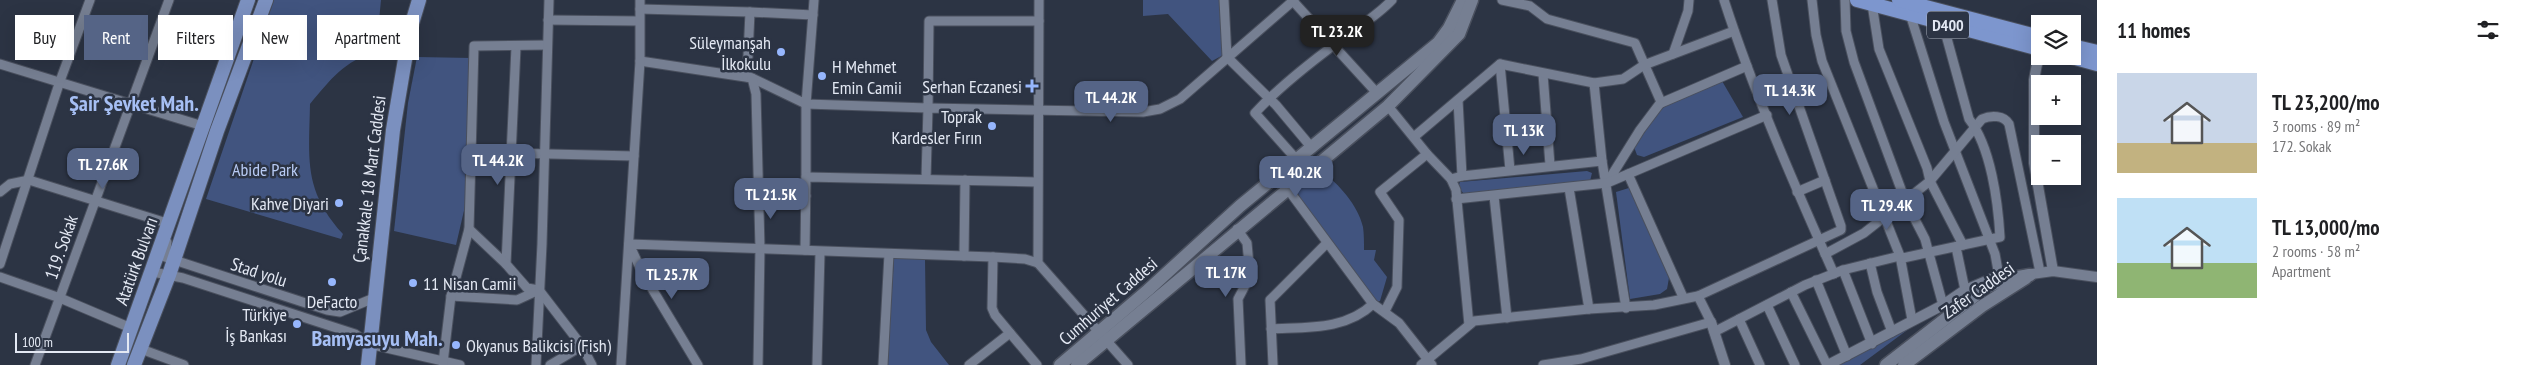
<!DOCTYPE html>
<html lang="en">
<head>
<meta charset="utf-8">
<style>
  :root { --surface:#fff; --page:#f6f6f6; --text:#202124; --muted:#757577; --accent:#556486 }
  body { margin:0; font-family:"PT Sans Narrow",sans-serif; background:var(--page); color:var(--text); height:100vh; display:flex; flex-direction:column; font-size:19px; white-space:nowrap }
  * { box-sizing:border-box; margin:0 }
  p { font-size:16px; color:var(--muted) }
  .icon { flex:none; width:28px; height:28px; fill:none; stroke:currentColor; stroke-width:2; stroke-linecap:round; stroke-linejoin:round }
  .map { position:relative; flex:1; overflow:hidden }
  .panel { display:flex; flex-direction:column; background:var(--surface); width:425px }
  .panel>* { flex:none }
  .banner { position:absolute; left:15px; top:15px; width:475px; height:45px; display:flex; gap:10px }
  .tools { position:absolute; left:2031px; top:15px; display:grid; gap:10px }
  .tools a { display:grid; place-items:center; width:50px; height:50px; border-radius:0px; background:var(--surface); box-shadow:0 5px 20px #0002; font-size:25px }
  .scale { position:absolute; left:15px; bottom:12px; width:114px; box-sizing:border-box; padding-left:5px; border:2px solid #e3e8f3; border-top:0; font-size:14px; line-height:18px; white-space:nowrap; color:#e3e8f3; -webkit-text-stroke:4px #2c3444; paint-order:stroke }
  .price { position:absolute; translate:-50% -42px; padding:0 11px; border-radius:10px; background:var(--accent); color:#fff; font-size:16px; line-height:32px; filter:drop-shadow(0 1px 2px #0008) }
  .price::after { content:''; position:absolute; left:50%; top:30px; width:15px; height:11px; margin-left:-8px; background:inherit; clip-path:polygon(0 0,100% 0,50% 100%) }
  .price.current { background:#222; color:#fff }
  ul { padding:0; list-style:none }
  li { display:flex; align-items:center; gap:15px; height:125px; padding:0 20px }
  li span { display:grid; place-items:center; flex:none; width:140px; height:100px; border-radius:0px; color:#555 }
  li>.icon { margin-inline-start:auto }
  span .icon { width:60px; height:60px; fill:#fffc; stroke-width:1 }
  li b { font-size:21px }
  h2 { display:flex; justify-content:space-between; align-items:center; height:60px; padding:0 20px; font-size:21px }
  .chip { padding:0 18px; border-radius:0px; background:var(--surface); box-shadow:0 5px 20px #0002; font-size:18px; line-height:45px }
  .chip.current { background:var(--accent); color:#fff }
  main { display:flex; flex:1; min-height:0 }
  .map>svg:first-child { display:block }
  .green { fill:#41547f }
  .lines { fill:none; stroke-linecap:round; stroke-linejoin:round }
  .minor-casing { stroke:#4a505e; stroke-width:11 }
  .tertiary-casing { stroke:#4a505e; stroke-width:12 }
  .secondary-casing { stroke:#4a505e; stroke-width:15 }
  .primary-casing { stroke:#4a505e; stroke-width:16 }
  .trunk-casing { stroke:#4a505e; stroke-width:16 }
  .minor { stroke:#767f92; stroke-width:9 }
  .tertiary { stroke:#767f92; stroke-width:10 }
  .secondary { stroke:#767f92; stroke-width:12 }
  .primary { stroke:#7b90bf; stroke-width:14 }
  .trunk { stroke:#7d96ce; stroke-width:14 }
  .poi-dot { fill:#96b6fd; stroke:#2c3444; stroke-width:2 }
  .labels { text-anchor:middle; dominant-baseline:central; stroke-width:5; stroke-linejoin:round; paint-order:stroke }
  .shield { fill:#2c3444; stroke:#acb2be; stroke-width:1 }
  .shield-label { font-size:16px; font-weight:bold; fill:#e3e8f3 }
  .poi-label { font-size:18px; fill:#e3e8f3; stroke:#2c3444; text-anchor:end }
  .park-label { font-size:18px; fill:#b8cbf4; stroke:#2c3444 }
  .street-label { font-size:18px; fill:#e3e8f3; stroke:#2c3444 }
  .district-label { font-size:22px; font-weight:bold; fill:#a6bff4; stroke:#2c3444 }
</style>
</head>
<body>
<main>
<div class="map">
<svg width="2097" height="365" viewBox="0 0 2097 365">
  <rect width="100%" height="100%" fill="#2c3444"/>
  <g class="green">
    <path d="M274 0H381L376 52C345 60 330 80 310 104 309 159 303 190 343 234L341 239 206 199Z"/>
    <polygon points="1143,0 1222,0 1225,54 1212,61 1168,14 1143,16"/>
    <polygon points="417,57 472,58 466,202 456,245 394,231 408,103"/>
    <polygon points="1722,81 1743,117 1644,157 1637,155 1634,147 1663,106"/>
    <path d="M1321 171C1338 183 1358 205 1363 227 1364 234 1364 243 1364 250H1376L1374 260 1387 277 1380 301 1377 302 1294 194Z"/>
    <polygon points="1587,171 1592,173 1590,181 1465,195 1458,187 1460,182"/>
    <polygon points="1632,187 1669,278 1667,289 1660,294 1630,299 1616,192"/>
    <polygon points="894,259 925,259 926,330 931,342 949,365 887,365"/>
    <polygon points="1910,328 1860,365 1839,365"/>
  </g>
  <g class="lines">
    <defs>
      <g id="minor">
        <polyline points="1039,0 1038,263 1128,365"/>
        <polyline points="1224,0 1227,57 1276,105 1312,148"/>
        <polyline points="1292,0 1376,92"/>
        <polyline points="1502,0 1530,6 1547,19 1635,43 1661,102 1640,130 1607,183"/>
        <path d="M1724 0C1754 93 1794 184 1834 274"/>
        <polyline points="1812,0 1816,35 1822,61 1900,256 1912,320"/>
        <polyline points="1845,0 1846,31 1854,62 1905,200 1925,239 1943,305"/>
        <polyline points="1872,4 1879,49 1927,168 1930,181 1963,245"/>
        <polyline points="640,9 750,12"/>
        <polyline points="1910,14 1944,122 1995,254 1999,276"/>
        <polyline points="548,20 639,21"/>
        <polyline points="516,47 506,264 527,288 539,290 582,346 592,365"/>
        <polyline points="1673,54 1688,11 1689,0"/>
        <polyline points="640,61 752,78 806,104 928,108 929,21 1039,21"/>
        <polyline points="0,64 203,126"/>
        <polyline points="1500,64 1510,170"/>
        <polyline points="1543,74 1550,165"/>
        <polyline points="747,77 750,12 813,15"/>
        <polyline points="752,78 756,94 760,248 758,365"/>
        <polyline points="1594,83 1602,161 1626,308"/>
        <polyline points="1458,100 1462,176"/>
        <polyline points="1661,103 1747,66"/>
        <polyline points="1388,106 1427,154 1451,179 1456,190 1469,325"/>
        <polyline points="1415,136 1500,64 1594,83 1623,79 1644,65 1734,31"/>
        <polyline points="472,152 634,156"/>
        <path d="M1297 160 1255 113C1278 88 1306 66 1334 45 1353 30 1375 18 1392 0"/>
        <polyline points="1628,174 1683,297"/>
        <polyline points="806,177 806,104 814,0"/>
        <polyline points="926,179 928,108 1143,112 1160,109 1180,99 1294,0"/>
        <polyline points="1451,179 1462,176 1602,161"/>
        <polyline points="1287,188 1373,304 1399,323 1432,365"/>
        <polyline points="1569,188 1589,309"/>
        <polyline points="0,192 10,184 29,180 170,224 169,226"/>
        <polyline points="1797,192 1825,180"/>
        <polyline points="759,196 806,196"/>
        <polyline points="1494,196 1507,318"/>
        <polyline points="1456,199 1607,183 1767,115"/>
        <polyline points="469,229 506,264"/>
        <polyline points="1237,229 1247,243 1250,276 1238,299 1241,365"/>
        <polyline points="167,242 165,257 327,310 340,312 374,298"/>
        <polyline points="1956,247 1965,290"/>
        <polyline points="805,250 806,177 1036,182"/>
        <path d="M1825 254 1864 233 1930 181 1982 119C1991 115 2004 115 2009 124L2040 272"/>
        <polyline points="964,256 965,180"/>
        <polyline points="993,257 992,308 995,315 1037,365"/>
        <polyline points="1870,263 1877,292 1892,332"/>
        <polyline points="0,264 60,81 90,0"/>
        <polyline points="1843,270 1872,344"/>
        <polyline points="153,272 183,278 355,334 369,344 460,365"/>
        <polyline points="0,277 60,298 131,328"/>
        <polyline points="1816,280 1847,356"/>
        <polyline points="1791,292 1827,365"/>
        <polyline points="451,296 517,300 539,290"/>
        <polyline points="1767,305 1795,365"/>
        <polyline points="1385,311 1397,287 1399,220 1380,192 1427,154"/>
        <polyline points="1739,319 1760,365"/>
        <path d="M1271 329C1307 327 1346 330 1373 304"/>
        <path d="M1714 332 1805 285 1843 270 1900 256 1903 258 2000 237C1998 202 1991 147 1969 119L1943 24"/>
        <polyline points="141,349 184,365"/>
        <polyline points="443,363 451,296 469,229 474,46 547,45"/>
        <polyline points="35,365 169,0"/>
        <polyline points="536,365 542,244 549,0"/>
        <polyline points="550,365 582,346"/>
        <polyline points="621,365 640,61 640,0"/>
        <polyline points="698,365 642,272 629,244 993,257 1025,259 1038,263"/>
        <polyline points="817,365 820,253"/>
        <polyline points="883,365 889,254"/>
        <polyline points="969,365 1010,333"/>
        <polyline points="1273,365 1270,300 1327,243"/>
        <polyline points="1421,365 1474,321 1589,309 1654,305 1698,296 1841,230 1841,226 1781,55 1772,0"/>
        <polyline points="1543,365 1581,359 1711,322 1698,296"/>
      </g>
      <g id="tertiary">
        <polyline points="2041,56 2037,64 2034,80 2034,163 2053,271"/>
        <polyline points="2025,275 2053,271 2097,277"/>
        <polyline points="1711,322 1725,365"/>
        <polyline points="1828,365 1943,305 1965,290 1993,278"/>
      </g>
      <g id="secondary">
        <polyline points="1060,365 1148,290 1240,206 1438,43 1449,28 1463,0"/>
        <polyline points="1077,365 1388,106 1459,34 1472,0"/>
        <polyline points="1886,365 1985,288 2006,279 2030,275"/>
        <polyline points="1904,365 1982,306 2026,278"/>
      </g>
      <g id="primary">
        <polyline points="118,365 248,0"/>
        <polyline points="134,365 169,275 217,131 266,0"/>
        <polyline points="368,365 393,130 410,30 419,0"/>
      </g>
      <g id="trunk">
        <polyline points="1857,0 2040,49"/>
        <polyline points="1899,0 2040,37"/>
        <polyline points="2072,46 2097,52"/>
        <polyline points="2068,56 2097,64"/>
      </g>
    </defs>
    <use href="#minor" class="minor-casing"/>
    <use href="#tertiary" class="tertiary-casing"/>
    <use href="#secondary" class="secondary-casing"/>
    <use href="#primary" class="primary-casing"/>
    <use href="#trunk" class="trunk-casing"/>
    <use href="#minor" class="minor"/>
    <use href="#tertiary" class="tertiary"/>
    <use href="#secondary" class="secondary"/>
    <use href="#primary" class="primary"/>
    <use href="#trunk" class="trunk"/>
  </g>
  <g class="poi-dot">
    <circle cx="781" cy="52" r="5"/>
    <circle cx="822" cy="76" r="5"/>
    <path d="M1029.5 78.5h5v5h5v5h-5v5h-5v-5h-5v-5h5z"/>
    <circle cx="992" cy="126" r="5"/>
    <circle cx="339" cy="203" r="5"/>
    <circle cx="332" cy="282" r="5"/>
    <circle cx="413" cy="283" r="5"/>
    <circle cx="297" cy="324" r="5"/>
    <circle cx="456" cy="345" r="5"/>
  </g>
  <g class="labels">
    <rect class="shield" x="1927" y="11.5" width="42" height="27" rx="4"/>
    <g class="shield-label">
      <text x="1948" y="25">D400</text>
    </g>
    <g class="poi-label">
      <text x="771" y="42">Süleymanşah<tspan x="771" dy="21">İlkokulu</tspan></text>
      <text x="832" y="66" text-anchor="start">H Mehmet<tspan x="832" dy="21">Emin Camii</tspan></text>
      <text x="1022" y="86">Serhan Eczanesi</text>
      <text x="982" y="116">Toprak<tspan x="982" dy="21">Kardesler Fırın</tspan></text>
      <text x="329" y="203">Kahve Diyari</text>
      <text x="423" y="283" text-anchor="start">11 Nisan Camii</text>
      <text x="332" y="301" text-anchor="middle">DeFacto</text>
      <text x="287" y="314">Türkiye<tspan x="287" dy="21">İş Bankası</tspan></text>
      <text x="466" y="345" text-anchor="start">Okyanus Balikcisi (Fish)</text>
    </g>
    <g class="park-label">
      <text x="265" y="169">Abide Park</text>
    </g>
    <g class="street-label">
      <text transform="translate(369 179) rotate(-83)">Çanakkale 18 Mart Caddesi</text>
      <text transform="translate(61 247) rotate(-71)">119. Sokak</text>
      <text transform="translate(136 261) rotate(-70)">Atatürk Bulvarı</text>
      <text transform="translate(259 272) rotate(18)">Stad yolu</text>
      <text transform="translate(1978 290) rotate(-35)">Zafer Caddesi</text>
      <text transform="translate(1108 301) rotate(-41)">Cumhuriyet Caddesi</text>
    </g>
    <g class="district-label">
      <text x="134" y="103">Şair Şevket Mah.</text>
      <text x="377" y="338">Bamyasuyu Mah.</text>
    </g>
  </g>
</svg>
<div class="tools">
<a><svg class="icon" aria-label="layers" viewBox="0 0 24 24"><path d="M12 4l9 5-9 5-9-5zM3 14l9 5 9-5"/></svg></a>
<a>+</a>
<a>−</a>
</div>
<div class="scale">100 m</div>
<b class="price current" style="left:1337px;top:57px">TL 23.2K</b>
<b class="price" style="left:1790px;top:116px">TL 14.3K</b>
<b class="price" style="left:1111px;top:123px">TL 44.2K</b>
<b class="price" style="left:1524px;top:156px">TL 13K</b>
<b class="price" style="left:498px;top:186px">TL 44.2K</b>
<b class="price" style="left:103px;top:190px">TL 27.6K</b>
<b class="price" style="left:1296px;top:198px">TL 40.2K</b>
<b class="price" style="left:771px;top:220px">TL 21.5K</b>
<b class="price" style="left:1887px;top:231px">TL 29.4K</b>
<b class="price" style="left:1226px;top:298px">TL 17K</b>
<b class="price" style="left:672px;top:300px">TL 25.7K</b>
<div class="banner">
<a class="chip">Buy</a>
<a class="chip current">Rent</a>
<a class="chip">Filters</a>
<a class="chip">New</a>
<a class="chip">Apartment</a>
</div>
</div>
<section class="panel">
<h2>11 homes<svg class="icon" aria-label="filters" viewBox="0 0 24 24"><path d="M4 7h16M4 17h16"/><circle cx="9" cy="7" r="2"/><circle cx="15" cy="17" r="2"/></svg></h2>
<ul>
<li><span style="background:linear-gradient(#c9d6e8 70%,#c2b280 0)"><svg class="icon" aria-label="home" viewBox="0 0 24 24"><path d="M3 11l9-7 9 7M6 9v11h12V9"/></svg></span><div><b>TL 23,200/mo</b><p>3 rooms · 89 m²</p><p>172. Sokak</p></div></li>
<li><span style="background:linear-gradient(#bfe0f5 65%,#8fb573 0)"><svg class="icon" aria-label="home" viewBox="0 0 24 24"><path d="M3 11l9-7 9 7M6 9v11h12V9"/></svg></span><div><b>TL 13,000/mo</b><p>2 rooms · 58 m²</p><p>Apartment</p></div></li>
</ul>
</section>
</main>
</body>
</html>
